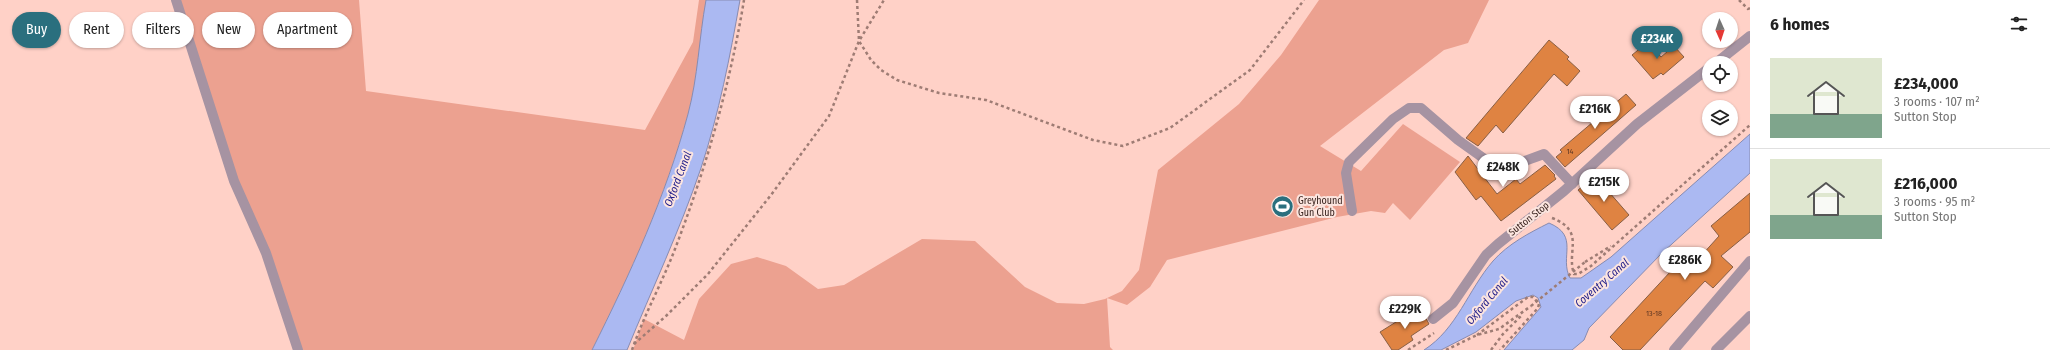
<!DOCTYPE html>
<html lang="en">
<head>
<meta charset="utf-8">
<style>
  :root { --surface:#fff; --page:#f6f6f6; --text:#222; --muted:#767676; --line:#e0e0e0; --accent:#2a6f7e }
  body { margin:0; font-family:"Fira Sans Condensed",sans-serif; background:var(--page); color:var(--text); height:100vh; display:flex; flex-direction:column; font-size:15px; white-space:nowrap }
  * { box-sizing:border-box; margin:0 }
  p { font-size:13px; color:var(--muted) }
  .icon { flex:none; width:22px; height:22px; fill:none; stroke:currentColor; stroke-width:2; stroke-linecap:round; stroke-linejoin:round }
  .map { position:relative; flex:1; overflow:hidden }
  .details { display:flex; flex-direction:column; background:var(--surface); width:300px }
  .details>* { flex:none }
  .hud { position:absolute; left:12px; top:12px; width:380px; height:36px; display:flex; gap:8px }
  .needle { width:26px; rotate:177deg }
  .controls { position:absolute; left:1702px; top:12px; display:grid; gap:8px }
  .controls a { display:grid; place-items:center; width:36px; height:36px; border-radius:50%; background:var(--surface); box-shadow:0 1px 3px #0004; font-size:20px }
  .price { position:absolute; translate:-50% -34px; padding:0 9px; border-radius:14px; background:#fff; color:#222; font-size:13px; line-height:26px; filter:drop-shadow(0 1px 2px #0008) }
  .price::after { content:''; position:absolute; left:50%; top:24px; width:12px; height:9px; margin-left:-6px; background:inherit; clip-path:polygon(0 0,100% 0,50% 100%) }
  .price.on { background:var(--accent); color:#fff }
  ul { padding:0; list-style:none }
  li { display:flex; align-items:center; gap:12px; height:100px; padding:0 20px }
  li+li { border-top:1px solid var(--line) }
  li span { display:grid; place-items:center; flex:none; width:112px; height:80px; border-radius:0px; color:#555 }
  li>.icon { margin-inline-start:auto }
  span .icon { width:48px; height:48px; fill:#fffc; stroke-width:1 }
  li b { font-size:17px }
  h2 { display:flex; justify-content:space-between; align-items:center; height:48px; padding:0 20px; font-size:17px }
  .tag { padding:0 14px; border-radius:18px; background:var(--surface); box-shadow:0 1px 3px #0004; font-size:14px; line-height:36px }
  .tag.on { background:var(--accent); color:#fff }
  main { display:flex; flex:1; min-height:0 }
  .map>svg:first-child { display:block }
  .green { fill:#eca190 }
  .water { fill:#abb9f2; stroke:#878bb1 }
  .building { fill:#df8342; stroke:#885f45 }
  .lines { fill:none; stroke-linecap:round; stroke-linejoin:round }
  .path { stroke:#9e7c74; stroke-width:2.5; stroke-dasharray:3 3; stroke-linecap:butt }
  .minor { stroke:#a693a2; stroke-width:10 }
  .path-bridge { stroke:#9e7c74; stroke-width:2.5; stroke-dasharray:3 3; stroke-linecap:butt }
  .labels { text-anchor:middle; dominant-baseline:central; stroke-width:4; stroke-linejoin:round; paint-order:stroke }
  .number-label { font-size:8px; fill:#5f3824 }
  .poi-label { font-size:10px; fill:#341f1a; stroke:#fce5df; text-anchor:start }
  .street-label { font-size:10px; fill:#341f1a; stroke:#fce5df }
  .water-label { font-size:11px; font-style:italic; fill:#23208b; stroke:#fce5df }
</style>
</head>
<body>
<main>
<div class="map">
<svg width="1750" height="350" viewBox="0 0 1750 350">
  <rect width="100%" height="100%" fill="#ffd1c7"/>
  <g class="green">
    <path d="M176 0H359L366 91 645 130 693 42 699 0H706C700 38 698 77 688 114 666 196 630 274 592 350H298L234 181Z"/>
    <polygon points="1319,0 1489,0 1468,43 1444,50 1320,146 1361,171 1403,124 1460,162 1410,220 1393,203 1385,213 1371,211 1337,217 1167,260 1150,287 1127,305 1107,298 1110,347 1113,350 633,350 644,319 684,340 699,299 731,264 757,257 786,266 818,289 844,285 922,239 975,241 1025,287 1057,303 1084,304 1105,299 1122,291 1139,270 1158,170 1239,104 1281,55"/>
  </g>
  <g class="water">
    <path d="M706 0H740C730 57 719 113 701 168 680 230 652 289 627 350H592C630 274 666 196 688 114 698 77 699 38 706 0Z"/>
    <path d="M1750 134V173L1662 253 1589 328 1584 340 1572 350H1504L1541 307 1538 298 1533 295 1516 301 1476 332 1441 350H1424C1457 329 1468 290 1493 261 1508 244 1529 233 1549 223 1580 236 1559 257 1570 278H1581L1611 257Z"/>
  </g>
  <g class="building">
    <polygon points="1549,40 1569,57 1567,59 1580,71 1567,86 1554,74 1503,133 1496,125 1478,146 1466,138"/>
    <polygon points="1648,42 1661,57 1674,46 1684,57 1663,75 1661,73 1653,79 1632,55"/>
    <polygon points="1626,94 1636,105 1565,167 1556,157 1562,152 1560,150"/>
    <polygon points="1468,156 1497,194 1516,179 1520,184 1545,165 1555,175 1554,176 1556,179 1501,221 1481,196 1476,200 1455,172"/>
    <polygon points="1595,176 1629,215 1612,230 1578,190"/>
    <polygon points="1750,193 1750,232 1721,256 1733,267 1713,288 1705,281 1640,350 1623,350 1610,337 1683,258 1692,266 1719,236 1711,226"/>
    <polygon points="1420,307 1429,324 1411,336 1413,340 1398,350 1392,350 1380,332"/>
  </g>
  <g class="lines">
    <g class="path">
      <polyline points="857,0 859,41 871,60 881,70 897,80 939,93 986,100 1093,140 1123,146 1170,128 1250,70 1304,0"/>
      <polyline points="1739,0 1748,9 1750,8"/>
      <path d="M1552 218C1586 231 1566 251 1574 274H1578L1591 266 1750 125"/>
      <polyline points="1585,262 1611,246"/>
      <polyline points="1477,335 1528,297 1533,297 1539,304 1538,308 1500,350"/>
      <polyline points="634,344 666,316 708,274 771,195 829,116 859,41 884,0"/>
      <path d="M632 350C644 315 662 283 675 249 706 168 730 85 744 0"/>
      <polyline points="1408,350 1434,333"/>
      <polyline points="1446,350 1477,335 1499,329 1531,306"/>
      <polyline points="1491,350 1503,334 1522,315"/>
    </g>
    <g class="minor">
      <polyline points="176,0 234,181 266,253 298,350"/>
      <polyline points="1716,63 1750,36"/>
      <polyline points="1352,211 1346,173 1349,162 1393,119 1409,108 1421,108 1458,140 1500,170 1544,154 1572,184"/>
      <polyline points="1433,319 1453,303 1486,255 1498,244 1564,191 1637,124 1709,68"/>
      <polyline points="1674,350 1750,261"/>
      <polyline points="1716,350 1750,316"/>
    </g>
    <polyline class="path-bridge" points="1531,306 1585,262"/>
  </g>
  <defs>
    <symbol id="stadium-disc" viewBox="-11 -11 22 22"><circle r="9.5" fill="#2a6f7e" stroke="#fce5df"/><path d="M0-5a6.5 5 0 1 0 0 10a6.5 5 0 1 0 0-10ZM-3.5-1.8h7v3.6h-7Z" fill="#fff"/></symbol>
  </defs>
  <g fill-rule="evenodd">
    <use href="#stadium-disc" x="1270" y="194" width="25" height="25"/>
  </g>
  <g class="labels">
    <g class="number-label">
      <text x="1570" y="151">14</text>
      <text x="1654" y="313">13-18</text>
    </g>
    <g class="poi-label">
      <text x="1298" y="201">Greyhound<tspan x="1298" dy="12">Gun Club</tspan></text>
    </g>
    <g class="street-label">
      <text transform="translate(1529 219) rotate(-38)">Sutton Stop</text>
    </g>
    <g class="water-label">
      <text transform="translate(678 179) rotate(-69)">Oxford Canal</text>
      <text transform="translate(1602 283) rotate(-41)">Coventry Canal</text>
      <text transform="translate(1487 301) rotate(-50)">Oxford Canal</text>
    </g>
  </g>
</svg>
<div class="controls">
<a><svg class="needle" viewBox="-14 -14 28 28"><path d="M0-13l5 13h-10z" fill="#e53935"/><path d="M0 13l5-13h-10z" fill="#767676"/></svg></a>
<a><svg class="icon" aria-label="locate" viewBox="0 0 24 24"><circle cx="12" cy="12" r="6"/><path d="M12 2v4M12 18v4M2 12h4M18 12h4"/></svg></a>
<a><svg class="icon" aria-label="layers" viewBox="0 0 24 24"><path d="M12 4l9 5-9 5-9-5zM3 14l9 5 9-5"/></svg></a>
</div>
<b class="price on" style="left:1657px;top:60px">£234K</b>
<b class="price" style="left:1595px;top:130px">£216K</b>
<b class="price" style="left:1503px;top:188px">£248K</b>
<b class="price" style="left:1604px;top:203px">£215K</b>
<b class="price" style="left:1685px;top:281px">£286K</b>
<b class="price" style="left:1405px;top:330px">£229K</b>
<div class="hud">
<a class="tag on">Buy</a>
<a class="tag">Rent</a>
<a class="tag">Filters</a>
<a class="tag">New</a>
<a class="tag">Apartment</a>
</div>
</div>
<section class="details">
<h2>6 homes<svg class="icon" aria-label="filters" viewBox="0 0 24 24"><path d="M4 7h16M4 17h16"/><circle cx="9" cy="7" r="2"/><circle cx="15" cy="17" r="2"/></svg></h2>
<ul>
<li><span style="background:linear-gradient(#dfe7d0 70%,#7fa58c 0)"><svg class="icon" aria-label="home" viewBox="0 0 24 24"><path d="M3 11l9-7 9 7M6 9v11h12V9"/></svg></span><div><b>£234,000</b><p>3 rooms · 107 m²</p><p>Sutton Stop</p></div></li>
<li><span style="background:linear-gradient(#dfe7d0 70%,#7fa58c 0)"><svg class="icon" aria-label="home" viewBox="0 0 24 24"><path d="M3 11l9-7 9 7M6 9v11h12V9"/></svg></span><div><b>£216,000</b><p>3 rooms · 95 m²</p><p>Sutton Stop</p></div></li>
</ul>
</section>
</main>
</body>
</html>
